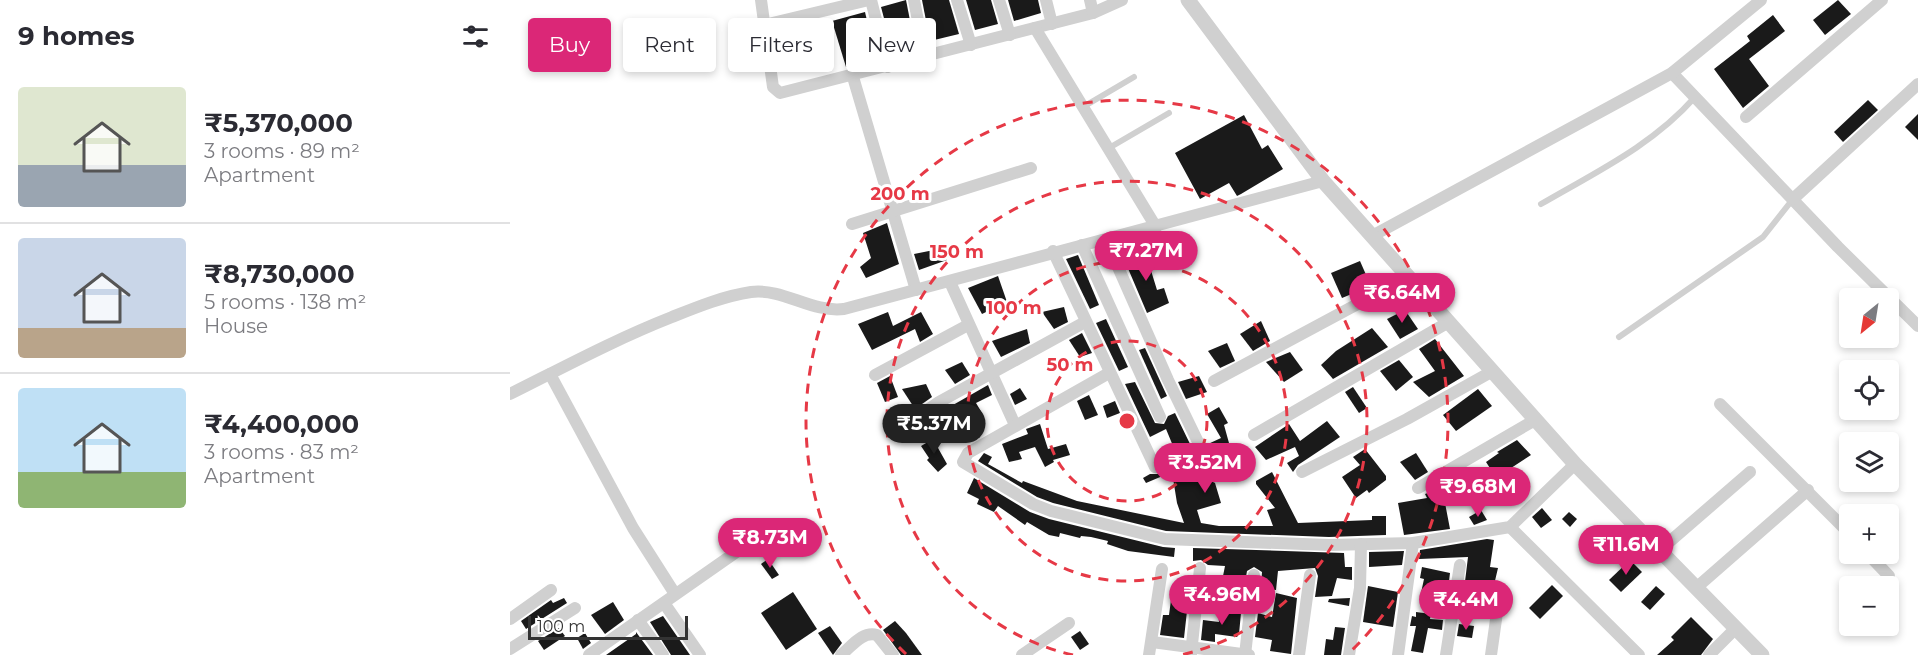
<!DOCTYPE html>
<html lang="en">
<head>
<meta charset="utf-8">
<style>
  :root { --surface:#fff; --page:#f7f7f7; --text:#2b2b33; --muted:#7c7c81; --line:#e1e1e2; --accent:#db2777 }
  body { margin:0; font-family:Montserrat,sans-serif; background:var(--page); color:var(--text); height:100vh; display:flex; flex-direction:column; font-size:22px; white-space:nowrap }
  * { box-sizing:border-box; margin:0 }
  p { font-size:20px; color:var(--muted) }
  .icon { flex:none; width:33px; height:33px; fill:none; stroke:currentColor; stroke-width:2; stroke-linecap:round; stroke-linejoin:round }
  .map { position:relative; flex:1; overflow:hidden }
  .side { display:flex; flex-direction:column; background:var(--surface); width:510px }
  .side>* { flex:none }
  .banner { position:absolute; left:18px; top:18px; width:570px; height:54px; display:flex; gap:12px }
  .needle { width:39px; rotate:210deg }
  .buttons { position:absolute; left:1329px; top:288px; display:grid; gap:12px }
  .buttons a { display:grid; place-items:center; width:60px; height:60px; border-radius:6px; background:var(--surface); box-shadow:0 3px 9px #0003; font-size:30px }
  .scale { position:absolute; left:18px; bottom:15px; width:160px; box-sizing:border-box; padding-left:6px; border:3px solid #333; border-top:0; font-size:16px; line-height:21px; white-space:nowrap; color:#333; -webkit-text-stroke:4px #fff; paint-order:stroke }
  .price { position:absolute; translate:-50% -51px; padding:0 14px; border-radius:21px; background:var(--accent); color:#fff; font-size:20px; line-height:39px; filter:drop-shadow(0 2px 3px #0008) }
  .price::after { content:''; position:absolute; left:50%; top:36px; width:18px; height:14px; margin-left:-9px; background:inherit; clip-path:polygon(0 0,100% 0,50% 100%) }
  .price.on { background:#222; color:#fff }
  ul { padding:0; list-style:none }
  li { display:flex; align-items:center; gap:18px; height:150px; padding:0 18px }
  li+li { border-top:2px solid var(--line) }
  li span { display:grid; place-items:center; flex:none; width:168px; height:120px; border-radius:6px; color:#555 }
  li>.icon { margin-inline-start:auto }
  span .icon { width:72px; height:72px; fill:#fffc; stroke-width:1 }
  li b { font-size:26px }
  h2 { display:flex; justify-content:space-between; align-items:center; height:72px; padding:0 18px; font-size:26px }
  .pill { padding:0 21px; border-radius:6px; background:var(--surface); box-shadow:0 3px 9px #0003; font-size:21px; line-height:54px }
  .pill.on { background:var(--accent); color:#fff }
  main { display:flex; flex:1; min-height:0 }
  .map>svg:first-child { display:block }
  .building { fill:#1a1a1a }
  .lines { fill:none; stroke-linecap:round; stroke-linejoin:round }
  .service { stroke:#d0d0d0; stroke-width:6 }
  .minor { stroke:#d0d0d0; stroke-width:12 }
  .tertiary { stroke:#d0d0d0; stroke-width:15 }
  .ring { fill:none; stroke:#e63946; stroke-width:3; stroke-dasharray:10 8 }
  .centre { fill:#e63946; stroke:#fff; stroke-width:3 }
  .ring-label { font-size:18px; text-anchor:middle; font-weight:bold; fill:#e63946; stroke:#fff; stroke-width:6; stroke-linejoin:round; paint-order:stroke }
</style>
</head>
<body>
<main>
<section class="side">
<h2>9 homes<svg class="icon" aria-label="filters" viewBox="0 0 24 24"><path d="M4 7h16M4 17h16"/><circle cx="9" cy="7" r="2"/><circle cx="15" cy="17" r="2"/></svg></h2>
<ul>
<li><span style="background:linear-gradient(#dfe7d0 65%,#9aa5b1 0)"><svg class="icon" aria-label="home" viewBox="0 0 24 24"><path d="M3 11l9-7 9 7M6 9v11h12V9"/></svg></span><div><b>₹5,370,000</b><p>3 rooms · 89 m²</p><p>Apartment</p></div></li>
<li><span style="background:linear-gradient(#c9d6e8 75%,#b9a48a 0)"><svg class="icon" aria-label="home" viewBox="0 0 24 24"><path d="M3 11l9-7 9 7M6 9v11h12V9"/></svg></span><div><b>₹8,730,000</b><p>5 rooms · 138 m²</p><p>House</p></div></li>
<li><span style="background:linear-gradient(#bfe0f5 70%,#8fb573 0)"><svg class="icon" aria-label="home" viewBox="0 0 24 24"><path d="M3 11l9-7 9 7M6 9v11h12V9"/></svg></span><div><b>₹4,400,000</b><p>3 rooms · 83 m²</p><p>Apartment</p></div></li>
</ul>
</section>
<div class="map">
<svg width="1408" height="655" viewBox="0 0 1408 655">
  <rect width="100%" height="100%" fill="#fff"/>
  <g class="building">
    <polygon points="396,0 405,46 383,52 371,7"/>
    <polygon points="412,0 439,0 449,34 420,41"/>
    <polygon points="456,0 481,0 488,24 465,30"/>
    <polygon points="498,0 528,0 531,13 504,21"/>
    <polygon points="1328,0 1341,14 1315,35 1303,20"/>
    <polygon points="355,12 366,59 336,67 322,21"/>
    <polygon points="1263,15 1275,31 1239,59 1259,86 1233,108 1204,69 1240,41 1237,36"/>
    <polygon points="1358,100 1368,110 1333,142 1324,132"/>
    <polygon points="1408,114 1408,140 1395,127"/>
    <polygon points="734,115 752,149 758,145 773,169 731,194 727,196 719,183 690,199 665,153"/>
    <polygon points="377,223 389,264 356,278 350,267 361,258 353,233"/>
    <polygon points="434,248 437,260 409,270 404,254"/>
    <polygon points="635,251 647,290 654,288 659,303 637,313 614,259"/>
    <polygon points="568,255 589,305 580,309 556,259"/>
    <polygon points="850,261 861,286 832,298 821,273"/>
    <polygon points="488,276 497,302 472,314 458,288"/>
    <polygon points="554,307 558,322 544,329 532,312"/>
    <polygon points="895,310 908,329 890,339 877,319"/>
    <polygon points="378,312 383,326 411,312 423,334 410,342 405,329 362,350 348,324"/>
    <polygon points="596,319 618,367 609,371 586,323"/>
    <polygon points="751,321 760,341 743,351 730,334"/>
    <polygon points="862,328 878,347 823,379 811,365 826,351"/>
    <polygon points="517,329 520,343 491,357 482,341"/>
    <polygon points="572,333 582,353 570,357 559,340"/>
    <polygon points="925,339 954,376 919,397 903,382 925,371 909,349"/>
    <polygon points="717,343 725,361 710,368 698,351"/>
    <polygon points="635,348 657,396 651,399 629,350"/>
    <polygon points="780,352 793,370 774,382 756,362"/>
    <polygon points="889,360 903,377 886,391 870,371"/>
    <polygon points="452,362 460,375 445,384 435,370"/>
    <polygon points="380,376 388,397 375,402 367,383"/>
    <polygon points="689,376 697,392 676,399 668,382"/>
    <polygon points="625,382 645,423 654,424 658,416 665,413 697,479 705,483 711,503 687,510 691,523 709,526 763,526 757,510 765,508 746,484 746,481 762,472 788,523 862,520 862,516 876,516 876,535 819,537 656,531 543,503 527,497 468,461 474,453 482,457 478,464 512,483 513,481 567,501 674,523 667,503 662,472 636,483 633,478 640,474 649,474 653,467 668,458 656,429 640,437 615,384"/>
    <polygon points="416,384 422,397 405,409 392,389"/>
    <polygon points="478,385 482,395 466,403 472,413 464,416 470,437 461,439 456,420 430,433 422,417"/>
    <polygon points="843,387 857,408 849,413 835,392"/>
    <polygon points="510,388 517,399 505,405 500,394"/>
    <polygon points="968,389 982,406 946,431 933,415"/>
    <polygon points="579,395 588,415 575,420 567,401"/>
    <polygon points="605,401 610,413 597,418 593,406"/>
    <polygon points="709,407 718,423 714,425 724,461 733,458 733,470 710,480 712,472 698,444 711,438 697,414"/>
    <polygon points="817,421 830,437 788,465 783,472 777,463 789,456 785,447 756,460 745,447 779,424 790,441"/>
    <polygon points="530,424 538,449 556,444 560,455 543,460 544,462 535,467 525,447 509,452 512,459 499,462 492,444 518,434 516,429"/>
    <polygon points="423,439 437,464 428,472 417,460 419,458 411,446"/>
    <polygon points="1007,440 1021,455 998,470 1006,481 993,488 976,462 989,453 987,452"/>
    <polygon points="855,449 876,476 876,480 859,493 857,490 846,498 832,477 850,465 843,457"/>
    <polygon points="906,453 918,472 905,480 890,462"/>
    <polygon points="958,476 976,495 955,500 937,486"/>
    <polygon points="464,478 520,512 539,519 653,547 665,548 664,557 618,551 597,544 598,541 581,537 571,536 570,538 550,533 549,537 539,535 517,522 515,525 488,506 484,512 467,504 469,499 457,493"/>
    <polygon points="932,488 938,501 935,503 940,529 894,535 888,503 917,498 915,494"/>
    <polygon points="1032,508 1042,520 1031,528 1022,517"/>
    <polygon points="971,510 977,520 964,525 959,517"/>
    <polygon points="1059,512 1067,519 1060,527 1052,519"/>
    <polygon points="977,539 984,540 980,567 988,568 980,602 953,598 958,557 909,559 910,550"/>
    <polygon points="683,548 834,553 835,567 842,567 842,580 827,578 822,596 805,597 808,576 805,568 768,571 766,590 751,589 752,572 744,567 737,571 734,588 711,586 715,566 698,565 691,560 683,561"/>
    <polygon points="894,551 892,565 859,567 859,552"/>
    <polygon points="258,559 269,575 262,579 251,564"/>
    <polygon points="1120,560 1132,572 1111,592 1099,580"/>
    <polygon points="912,567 940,573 937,597 911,593 914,579 910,578"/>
    <polygon points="1042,585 1053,596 1030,619 1019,608"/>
    <polygon points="858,586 888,592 883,627 853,622"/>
    <polygon points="1146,586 1155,594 1140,610 1131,602"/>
    <polygon points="283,592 307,629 276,650 251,613"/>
    <polygon points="766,593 787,598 781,654 760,651 762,640 745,637 748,613 762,617"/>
    <polygon points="54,598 57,603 16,629 11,621 41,600 43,603"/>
    <polygon points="840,598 839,606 818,602 819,599"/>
    <polygon points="661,600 678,602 674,638 650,635 653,615 659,615"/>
    <polygon points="103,602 114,620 95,634 81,615"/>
    <polygon points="708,610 731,613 729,634 727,637 705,634 705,642 691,640 693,620 709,622"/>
    <polygon points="906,612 921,614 920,619 933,620 932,630 918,628 913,653 901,651 906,626 900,626 902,616 906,617"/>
    <polygon points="153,616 180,655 161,655 140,622"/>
    <polygon points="1181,617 1203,639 1191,655 1147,655 1164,640 1161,637"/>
    <polygon points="385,621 396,633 412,655 391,655 373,630"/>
    <polygon points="949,624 964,626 962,638 947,636"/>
    <polygon points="320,626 332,643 323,655 308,633"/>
    <polygon points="825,627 835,628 831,655 814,655 816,639 823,640"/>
    <polygon points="49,628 55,636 34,650 28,641"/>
    <polygon points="570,631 579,644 570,650 561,637"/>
    <polygon points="126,632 143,655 96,655 126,634"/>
    <polygon points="75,633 81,643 73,649 67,638"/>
  </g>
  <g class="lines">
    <g class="service">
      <polyline points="573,107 624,77"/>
      <polyline points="599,148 659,113"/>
      <path d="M1031 204C1086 172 1143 145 1185 97"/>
      <polyline points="1109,337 1253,237 1283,199"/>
    </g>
    <g class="minor">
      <polyline points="251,0 263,87 270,93 583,13 612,0"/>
      <polyline points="361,0 378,67"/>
      <polyline points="404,0 415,57"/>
      <polyline points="447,0 461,45"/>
      <polyline points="489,0 500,35"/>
      <polyline points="536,0 542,24"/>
      <polyline points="580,0 583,13"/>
      <polyline points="254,25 359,0"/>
      <polyline points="525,28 646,227"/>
      <polyline points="1162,73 1328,247 1408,326"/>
      <polyline points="343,77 406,290"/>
      <polyline points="1236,117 1372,0"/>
      <polyline points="1283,199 1408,84"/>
      <polyline points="342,224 521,168"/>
      <polyline points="862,236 1162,73 1251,0"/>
      <polyline points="596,240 658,380 704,475"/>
      <polyline points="572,245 650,417"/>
      <polyline points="543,251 645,467"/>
      <polyline points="440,282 505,425"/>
      <polyline points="599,373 458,453 453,462 523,504 541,511 655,539 819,545 903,543 1000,527 1065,464"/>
      <polyline points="40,374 123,528 165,594"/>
      <polyline points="365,375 458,325"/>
      <polyline points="704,381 898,277"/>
      <path d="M0 394C54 367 106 339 162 317 187 307 214 296 241 292 274 288 301 313 334 309L813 181"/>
      <polyline points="1210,404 1340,534"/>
      <polyline points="393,427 429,402 575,322"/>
      <polyline points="744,435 937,323"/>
      <polyline points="792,472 897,419 981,372"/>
      <polyline points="908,488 1025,420"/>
      <polyline points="1000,527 1129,655"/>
      <polyline points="1150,550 1240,472"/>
      <polyline points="1358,554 1379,576"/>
      <polyline points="1186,588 1298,490"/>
      <polyline points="154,603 190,655"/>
      <polyline points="0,619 41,590"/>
      <polyline points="128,620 153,655"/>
      <polyline points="642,642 739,655"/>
      <polyline points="0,649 65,608"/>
      <polyline points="681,654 690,568"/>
      <polyline points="79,655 255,532"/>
      <path d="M331 655C342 646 352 631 367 635L383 655"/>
      <polyline points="512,655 559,623"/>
      <polyline points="639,655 652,569"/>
      <polyline points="735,655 744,575"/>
      <polyline points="789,655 800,575"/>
      <polyline points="839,655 850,588 851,544"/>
      <polyline points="888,655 903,543"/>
      <polyline points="936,655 950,565"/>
      <polyline points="981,655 990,591"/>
      <polyline points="1199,655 1226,628"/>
    </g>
    <polyline class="tertiary" points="678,0 813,181 1065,464 1252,655"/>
  </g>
  <g class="ring">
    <circle cx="617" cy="421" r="80"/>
    <circle cx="617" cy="421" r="160"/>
    <path d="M563 655A240 240 0 1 1 671 655"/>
    <path d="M396 654A321 321 0 1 1 838 654"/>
  </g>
  <circle cx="617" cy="421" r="9" class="centre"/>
  <g class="ring-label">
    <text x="390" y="200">200 m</text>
    <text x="447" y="258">150 m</text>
    <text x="504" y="314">100 m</text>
    <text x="560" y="371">50 m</text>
  </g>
</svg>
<div class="buttons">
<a><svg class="needle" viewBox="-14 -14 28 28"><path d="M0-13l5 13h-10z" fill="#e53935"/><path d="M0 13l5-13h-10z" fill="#7c7c81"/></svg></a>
<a><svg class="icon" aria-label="locate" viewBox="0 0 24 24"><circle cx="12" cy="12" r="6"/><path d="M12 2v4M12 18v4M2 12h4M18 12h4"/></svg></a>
<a><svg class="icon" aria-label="layers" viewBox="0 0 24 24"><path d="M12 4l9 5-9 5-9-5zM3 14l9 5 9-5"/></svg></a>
<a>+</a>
<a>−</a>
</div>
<div class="scale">100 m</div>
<b class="price" style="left:636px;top:282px">₹7.27M</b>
<b class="price" style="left:892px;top:324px">₹6.64M</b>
<b class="price on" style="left:424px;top:455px">₹5.37M</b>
<b class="price" style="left:695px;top:494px">₹3.52M</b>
<b class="price" style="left:968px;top:518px">₹9.68M</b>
<b class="price" style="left:260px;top:569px">₹8.73M</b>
<b class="price" style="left:1116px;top:576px">₹11.6M</b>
<b class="price" style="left:712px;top:626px">₹4.96M</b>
<b class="price" style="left:956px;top:631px">₹4.4M</b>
<div class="banner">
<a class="pill on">Buy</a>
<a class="pill">Rent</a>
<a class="pill">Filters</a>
<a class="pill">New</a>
</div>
</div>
</main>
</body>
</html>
